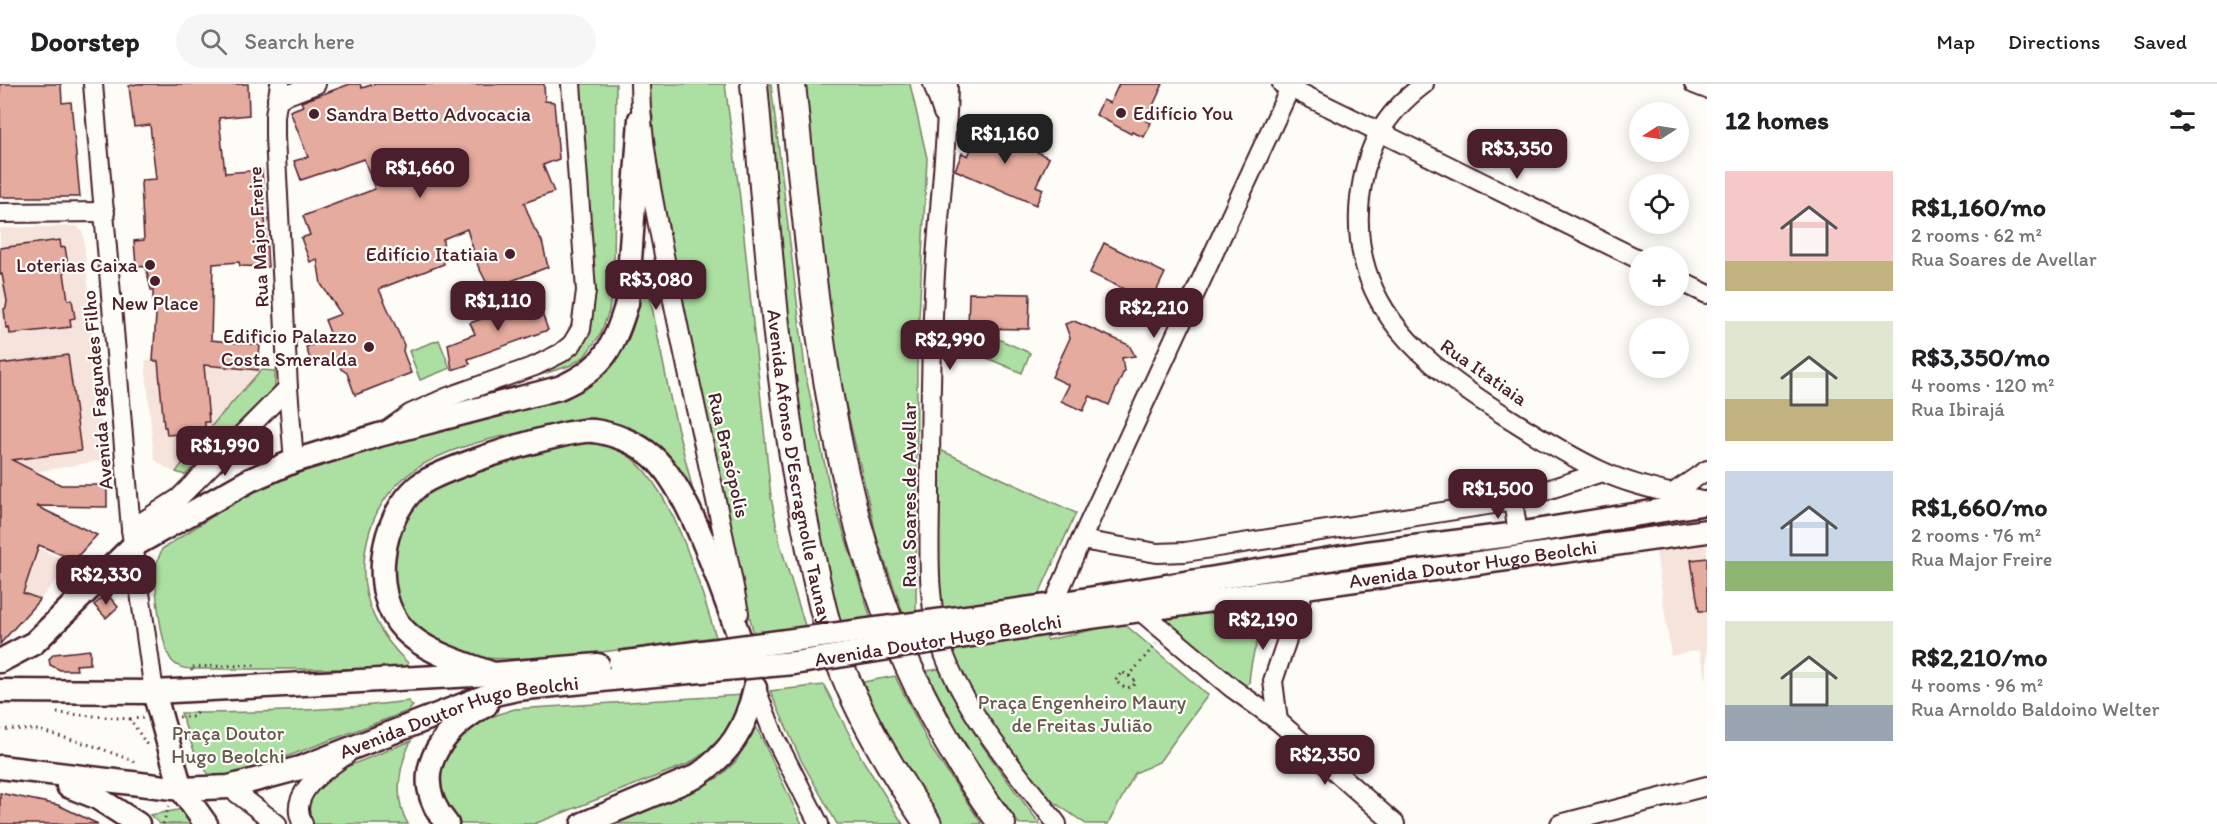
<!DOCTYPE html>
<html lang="en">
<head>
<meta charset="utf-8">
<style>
  :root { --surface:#fff; --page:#f6f6f6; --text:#202124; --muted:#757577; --line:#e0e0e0; --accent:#4a1f2b }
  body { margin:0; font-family:Itim,sans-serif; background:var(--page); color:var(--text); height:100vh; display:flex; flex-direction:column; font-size:22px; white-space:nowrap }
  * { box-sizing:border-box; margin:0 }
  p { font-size:20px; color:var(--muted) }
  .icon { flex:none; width:33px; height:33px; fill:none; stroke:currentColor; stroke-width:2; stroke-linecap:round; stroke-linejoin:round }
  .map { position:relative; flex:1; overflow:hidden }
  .sheet { display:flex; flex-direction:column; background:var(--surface); width:510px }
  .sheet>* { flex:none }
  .needle { width:39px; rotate:258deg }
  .controls { position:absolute; left:1629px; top:18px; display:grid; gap:12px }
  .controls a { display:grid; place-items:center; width:60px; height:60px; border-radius:50%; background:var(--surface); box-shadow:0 3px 15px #0003; font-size:30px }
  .price { position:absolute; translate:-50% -51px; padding:0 14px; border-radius:12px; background:var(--accent); color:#fff; font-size:20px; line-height:39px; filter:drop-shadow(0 2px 3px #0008) }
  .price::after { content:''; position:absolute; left:50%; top:36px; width:18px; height:14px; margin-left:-9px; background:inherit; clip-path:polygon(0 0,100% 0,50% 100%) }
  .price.active { background:#222; color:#fff }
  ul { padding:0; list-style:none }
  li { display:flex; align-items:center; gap:18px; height:150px; padding:0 18px }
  li span { display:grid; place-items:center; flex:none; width:168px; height:120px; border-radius:0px; color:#555 }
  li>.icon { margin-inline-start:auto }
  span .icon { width:72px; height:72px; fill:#fffc; stroke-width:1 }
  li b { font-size:26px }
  h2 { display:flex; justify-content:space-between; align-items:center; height:72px; padding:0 18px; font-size:26px }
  header { display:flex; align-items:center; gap:36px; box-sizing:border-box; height:84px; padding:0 30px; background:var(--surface); border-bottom:2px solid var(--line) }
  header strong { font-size:28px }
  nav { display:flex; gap:33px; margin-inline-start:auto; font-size:21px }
  .search { width:420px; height:54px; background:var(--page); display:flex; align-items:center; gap:15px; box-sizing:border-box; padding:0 21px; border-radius:33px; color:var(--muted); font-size:22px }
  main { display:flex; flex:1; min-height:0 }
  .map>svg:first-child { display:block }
  .built { fill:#f6e4dc }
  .green { fill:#ace0a2; stroke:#7b8066; stroke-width:1.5 }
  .building { fill:#e4ab9e; stroke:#4a1f2b; stroke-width:1.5 }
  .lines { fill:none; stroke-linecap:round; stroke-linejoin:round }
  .minor-casing { stroke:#4a1f2b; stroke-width:22 }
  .major-casing { stroke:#4a1f2b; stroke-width:27 }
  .highway-casing { stroke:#4a1f2b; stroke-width:30 }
  .path { stroke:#4a1f2b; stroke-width:3; stroke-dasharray:1.5 4.5; stroke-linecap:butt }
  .minor { stroke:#fdfcf7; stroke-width:18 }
  .major { stroke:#fdfcf7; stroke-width:22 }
  .highway { stroke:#fdfcf7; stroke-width:26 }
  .rail-casing { stroke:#4a1f2b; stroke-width:7 }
  .rail { stroke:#fdfcf7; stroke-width:4.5; stroke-dasharray:14; stroke-linecap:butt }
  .major-bridge-casing { stroke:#4a1f2b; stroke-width:27; stroke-linecap:butt }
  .major-bridge { stroke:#fdfcf7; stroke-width:22 }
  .poi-dot { fill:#4a1f2b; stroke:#fdfcf7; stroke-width:2 }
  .labels { text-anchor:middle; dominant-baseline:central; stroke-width:4.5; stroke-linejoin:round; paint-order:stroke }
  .poi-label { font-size:20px; fill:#4a1f2b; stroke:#fdfcf7; text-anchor:end }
  .street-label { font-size:20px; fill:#4a1f2b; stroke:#fdfcf7 }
  .park-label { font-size:20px; fill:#67594f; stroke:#fdfcf7 }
</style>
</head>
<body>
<header>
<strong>Doorstep</strong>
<div class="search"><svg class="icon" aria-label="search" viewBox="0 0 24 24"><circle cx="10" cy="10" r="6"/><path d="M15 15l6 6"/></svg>Search here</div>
<nav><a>Map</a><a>Directions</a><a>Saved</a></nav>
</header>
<main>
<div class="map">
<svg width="1707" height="740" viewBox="0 0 1707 740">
  <rect width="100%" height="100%" fill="#fdfcf7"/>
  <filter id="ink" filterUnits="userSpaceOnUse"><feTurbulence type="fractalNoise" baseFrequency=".0167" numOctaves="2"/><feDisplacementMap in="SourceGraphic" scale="12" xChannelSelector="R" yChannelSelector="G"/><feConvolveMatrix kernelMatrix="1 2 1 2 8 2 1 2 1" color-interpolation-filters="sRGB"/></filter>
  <g filter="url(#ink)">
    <g class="built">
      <polygon points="77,142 83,148 105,376 0,394 0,144"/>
      <polygon points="145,276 275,287 275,304 185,391 169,386 154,375"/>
      <polygon points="0,448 72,479 40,515 0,501"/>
      <polygon points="1707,460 1707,596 1699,566 1671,572 1656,467"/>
    </g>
    <g class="green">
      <polygon points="574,0 616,0 614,187 609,227 600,251 584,273 569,282 488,307 582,253"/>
      <path d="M647 0H725L740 114 771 413 780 460 807 548 755 554C708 372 665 187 647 0Z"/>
      <polygon points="758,0 771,0 806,293 830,405 872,538 833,546 814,472"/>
      <polygon points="803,0 910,0 927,74 917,273 916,530 904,532 878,458 840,296 829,234"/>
      <path d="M641 180 644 183 671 318 702 443 679 396 570 338C481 358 373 365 364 478 361 517 380 553 408 579L405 585H201C191 585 182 586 174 579 161 569 154 500 156 483 157 476 160 471 162 465L261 401 618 271C636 242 638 213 641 180Z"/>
      <polygon points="989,251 1030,269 1022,289 980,271"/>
      <polygon points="439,256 450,284 420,296 409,267"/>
      <polygon points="261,286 275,287 275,304 185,391 176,388 200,355"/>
      <path d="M586 359C594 360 605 360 613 363 669 384 699 500 716 553 653 560 479 593 429 561 420 555 398 520 390 510L398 434 439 397 558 363Z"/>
      <polygon points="938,365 1076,429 1038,512 1047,556 1123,539 1208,611 1159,678 1135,689 1108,740 1086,740 1045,712 987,634 956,584 941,536 937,494"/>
      <path d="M1271 516 1273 524C1259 549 1251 570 1249 599L1243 605 1165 537 1168 532Z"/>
      <path d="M939 585C964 641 1003 691 1040 740H1019L980 685 929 595 926 587Z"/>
      <polygon points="895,592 931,664 982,740 940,740 918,708 858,599"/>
      <polygon points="824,601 862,675 903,740 837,740 836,738 801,676 770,607"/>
      <path d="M743 611C734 642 716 663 688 680L534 740H457L444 729 434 679C451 649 482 634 515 625Z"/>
      <path d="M408 617 413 622 408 627 222 697C198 693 188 649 181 629 257 629 332 627 408 617Z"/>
      <polygon points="756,642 802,740 597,740 719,693 736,677"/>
      <path d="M411 657C399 682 393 715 408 740H304L311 697Z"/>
      <polygon points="183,725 190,740 160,740 150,731"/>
    </g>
    <g class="building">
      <polygon points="0,0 61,0 62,19 71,18 80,113 0,113"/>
      <polygon points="136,0 248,0 249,31 219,34 225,89 262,86 268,183 240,182 239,178 213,180 211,256 260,261 258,286 204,281 209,338 205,338 205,348 167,351 166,343 164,343 158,277 153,277 156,231 155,223 153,223 153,206 151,206 146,183 136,182 134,157 144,156 141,100 142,96 156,95 150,41 134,43 129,2"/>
      <polygon points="350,0 360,0 362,4 374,0 544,0 545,17 554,18 559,75 543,81 554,108 524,119 534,144 542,157 548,183 490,205 478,182 467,145 443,155 444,180 379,205 404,261 403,267 411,289 355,311 347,289 341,285 336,273 312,281 306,263 332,254 325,236 341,230 321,200 317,175 310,178 301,154 310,151 303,132 375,105 364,75 301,96 294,77 308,73 290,27 303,22 301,18"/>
      <polygon points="1119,0 1163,0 1146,37 1151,39 1144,53 1132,48 1131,50 1096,31 1103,16 1110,19"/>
      <polygon points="981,43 1032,62 1035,67 1049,74 1036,102 1043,105 1036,121 955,86 962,69 968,72"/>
      <polygon points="60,156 61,164 65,163 68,181 63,182 68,216 72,216 75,234 70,235 71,243 10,250 9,243 6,244 4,225 6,224 7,217 2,190 0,191 0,164"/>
      <polygon points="1104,159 1165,189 1151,218 1090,189"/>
      <polygon points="969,209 1030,210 1029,245 968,244"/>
      <polygon points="537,215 548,246 468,275 470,280 452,286 448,260 475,250 470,239"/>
      <polygon points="1074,237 1129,261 1135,272 1122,274 1124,287 1109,321 1090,312 1083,327 1061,317 1069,301 1052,293 1070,254 1065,240"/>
      <polygon points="68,271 81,367 12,376 61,401 107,401 107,423 36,422 97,451 74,476 39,461 23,509 40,515 0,560 0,280"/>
      <polygon points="1707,474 1707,527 1699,527 1691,476"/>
      <polygon points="107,510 118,523 106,534 94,521"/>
      <polygon points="90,566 90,580 76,581 77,586 60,586 50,581 49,575 54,570"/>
      <polygon points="0,709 58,721 98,740 0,740"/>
    </g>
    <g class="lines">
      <defs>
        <g id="minor">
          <polyline points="93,0 131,445 154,608"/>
          <polyline points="280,0 275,32 275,53 288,304 294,377"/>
          <path d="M640 0C641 61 654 121 666 181 688 297 717 412 739 529"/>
          <polyline points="933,0 943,29"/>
          <path d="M948 0C947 70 937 139 934 208 931 275 930 342 930 408 930 462 925 519 944 570 968 633 1016 687 1057 740"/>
          <polyline points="1282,0 1640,176"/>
          <path d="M1424 0C1383 31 1366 63 1360 114 1348 223 1425 281 1507 333 1537 352 1569 372 1601 387 1633 402 1671 409 1705 418"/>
          <polyline points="1694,0 1707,5"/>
          <polyline points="277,15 316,0"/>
          <polyline points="0,129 105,128"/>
          <polyline points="1678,196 1707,210"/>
          <polyline points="389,345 410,330 448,313 535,282 561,269 572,260 581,245 586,207 571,0"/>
          <polyline points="1673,409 1707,386"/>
          <polyline points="1513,417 1518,450"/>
          <polyline points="131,445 179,414 288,304"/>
          <polyline points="1081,456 1157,469 1185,468 1513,417 1602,388"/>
          <polyline points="1053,521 1081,456 1290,4"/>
          <polyline points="1138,525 1232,604 1278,637 1395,740"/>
          <polyline points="754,600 775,654 819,740"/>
          <polyline points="1278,637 1273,597 1305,502"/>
          <polyline points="229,703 277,740"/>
          <path d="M303 740C286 710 325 686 346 671"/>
          <polyline points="1560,740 1707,702"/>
        </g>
        <g id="major">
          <polyline points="1040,523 1366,469 1518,450 1707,419"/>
          <path id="s1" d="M1048 539 1707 447"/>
          <path d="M0 577 34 559 133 462 250 396 294 377 379 351 559 304C603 285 614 264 627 219L640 35"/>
          <path d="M493 590C464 579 426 569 404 546 368 509 381 433 418 402 440 384 567 344 594 347 615 350 637 359 652 372 692 406 726 520 746 571"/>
          <polyline points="0,607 154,608 493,590 598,581"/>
          <polyline points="154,608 181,705 206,740"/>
          <path id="s2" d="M0 683 181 705 229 703 300 684 486 612 517 605 621 594"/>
          <polyline points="68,702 96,713 138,740"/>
          <path d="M447 740C406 692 440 647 486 621"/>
          <path d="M583 740 695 693C730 670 746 644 755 604"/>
        </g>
        <g id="highway">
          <path id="s3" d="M754 0C768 152 777 305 808 455 817 500 826 547 844 590 865 643 896 693 928 740"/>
          <path d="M792 0C820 266 834 518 1002 740"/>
        </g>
      </defs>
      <use href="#minor" class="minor-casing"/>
      <use href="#major" class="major-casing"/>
      <use href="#highway" class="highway-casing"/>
      <g class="path">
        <polyline points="192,587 191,583 258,581"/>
        <polyline points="1129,592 1136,598 1132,603 1125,604 1115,597 1122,588 1129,592 1156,560"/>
        <polyline points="57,629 130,635 147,661"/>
        <polyline points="179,633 193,633 199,626"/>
        <polyline points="130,635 143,634"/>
        <polyline points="0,645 38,646 97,663 138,679"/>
        <polyline points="163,740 169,722"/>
      </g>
      <use href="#minor" class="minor"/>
      <use href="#major" class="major"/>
      <use href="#highway" class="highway"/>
      <defs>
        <g id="rail">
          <polyline points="621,590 777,579 1051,534"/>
          <polyline points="621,599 778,588 1053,543"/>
        </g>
      </defs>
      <use href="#rail" class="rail-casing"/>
      <use href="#rail" class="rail"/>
      <defs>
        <g id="major-bridge">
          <polyline points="620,579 1040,523"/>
          <polyline points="621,594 794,579 1048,539"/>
        </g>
      </defs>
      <use href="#major-bridge" class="major-bridge-casing"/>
      <use href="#major-bridge" class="major-bridge"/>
    </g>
  </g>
  <g class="poi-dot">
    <circle cx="1121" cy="29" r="6"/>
    <circle cx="314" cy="30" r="6"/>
    <circle cx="510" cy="170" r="6"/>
    <circle cx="150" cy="181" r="6"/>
    <circle cx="155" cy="197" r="6"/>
    <circle cx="369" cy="263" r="6"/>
  </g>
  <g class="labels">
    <g class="poi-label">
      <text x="1133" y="29" text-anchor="start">Edifício You</text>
      <text x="326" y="30" text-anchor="start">Sandra Betto Advocacia</text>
      <text x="498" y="170">Edifício Itatiaia</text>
      <text x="138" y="181">Loterias Caixa</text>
      <text x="155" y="219" text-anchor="middle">New Place</text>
      <text x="357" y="252">Edificio Palazzo<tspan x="357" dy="23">Costa Smeralda</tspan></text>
    </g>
    <g class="street-label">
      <text transform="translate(258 153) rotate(-93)">Rua Major Freire</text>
      <text transform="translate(1484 288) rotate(35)">Rua Itatiaia</text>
      <text transform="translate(97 306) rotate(-95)">Avenida Fagundes Filho</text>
      <text transform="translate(729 371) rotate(77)">Rua Brasópolis</text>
      <text stroke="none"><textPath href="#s3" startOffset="386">Avenida Afonso D'Escragnolle Taunay</textPath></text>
      <text transform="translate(909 411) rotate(-90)">Rua Soares de Avellar</text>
      <text stroke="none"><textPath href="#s1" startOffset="429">Avenida Doutor Hugo Beolchi</textPath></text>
      <text transform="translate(938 556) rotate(-9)">Avenida Doutor Hugo Beolchi</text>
      <text stroke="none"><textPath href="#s2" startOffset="472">Avenida Doutor Hugo Beolchi</textPath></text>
    </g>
    <g class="park-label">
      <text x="1082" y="618">Praça Engenheiro Maury<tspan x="1082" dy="23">de Freitas Julião</tspan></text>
      <text x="228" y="649">Praça Doutor<tspan x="228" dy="23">Hugo Beolchi</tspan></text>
    </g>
  </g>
</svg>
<div class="controls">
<a><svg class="needle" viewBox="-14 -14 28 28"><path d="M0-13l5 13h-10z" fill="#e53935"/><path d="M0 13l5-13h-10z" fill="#757577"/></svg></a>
<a><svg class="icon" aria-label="locate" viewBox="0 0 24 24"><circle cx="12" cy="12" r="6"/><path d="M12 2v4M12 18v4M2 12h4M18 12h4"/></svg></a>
<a>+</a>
<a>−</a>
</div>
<b class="price active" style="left:1005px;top:81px">R$1,160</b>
<b class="price" style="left:1517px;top:96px">R$3,350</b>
<b class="price" style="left:420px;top:115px">R$1,660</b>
<b class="price" style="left:656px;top:227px">R$3,080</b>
<b class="price" style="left:498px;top:248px">R$1,110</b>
<b class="price" style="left:1154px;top:255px">R$2,210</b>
<b class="price" style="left:950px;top:287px">R$2,990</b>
<b class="price" style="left:225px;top:393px">R$1,990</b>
<b class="price" style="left:1498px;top:436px">R$1,500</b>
<b class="price" style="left:106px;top:522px">R$2,330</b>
<b class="price" style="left:1263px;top:567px">R$2,190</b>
<b class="price" style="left:1325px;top:702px">R$2,350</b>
</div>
<section class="sheet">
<h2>12 homes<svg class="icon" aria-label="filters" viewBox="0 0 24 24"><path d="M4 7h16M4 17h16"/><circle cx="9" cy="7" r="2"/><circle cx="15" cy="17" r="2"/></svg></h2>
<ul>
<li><span style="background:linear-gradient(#f6c9c9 75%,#c2b280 0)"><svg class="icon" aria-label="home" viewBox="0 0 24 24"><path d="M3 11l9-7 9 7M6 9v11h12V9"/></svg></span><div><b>R$1,160/mo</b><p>2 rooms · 62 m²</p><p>Rua Soares de Avellar</p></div></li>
<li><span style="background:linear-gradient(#dfe7d0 65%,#c2b280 0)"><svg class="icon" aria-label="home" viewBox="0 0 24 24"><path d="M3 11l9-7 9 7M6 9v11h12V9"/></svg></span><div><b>R$3,350/mo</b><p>4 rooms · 120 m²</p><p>Rua Ibirajá</p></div></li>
<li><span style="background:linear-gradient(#c9d6e8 75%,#8fb573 0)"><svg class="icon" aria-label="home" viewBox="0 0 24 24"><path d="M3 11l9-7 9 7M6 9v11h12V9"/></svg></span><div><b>R$1,660/mo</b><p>2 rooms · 76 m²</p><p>Rua Major Freire</p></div></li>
<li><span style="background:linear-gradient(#dfe7d0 70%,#9aa5b1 0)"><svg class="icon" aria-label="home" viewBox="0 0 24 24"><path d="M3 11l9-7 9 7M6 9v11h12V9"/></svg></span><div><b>R$2,210/mo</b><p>4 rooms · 96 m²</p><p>Rua Arnoldo Baldoino Welter</p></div></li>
</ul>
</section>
</main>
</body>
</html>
